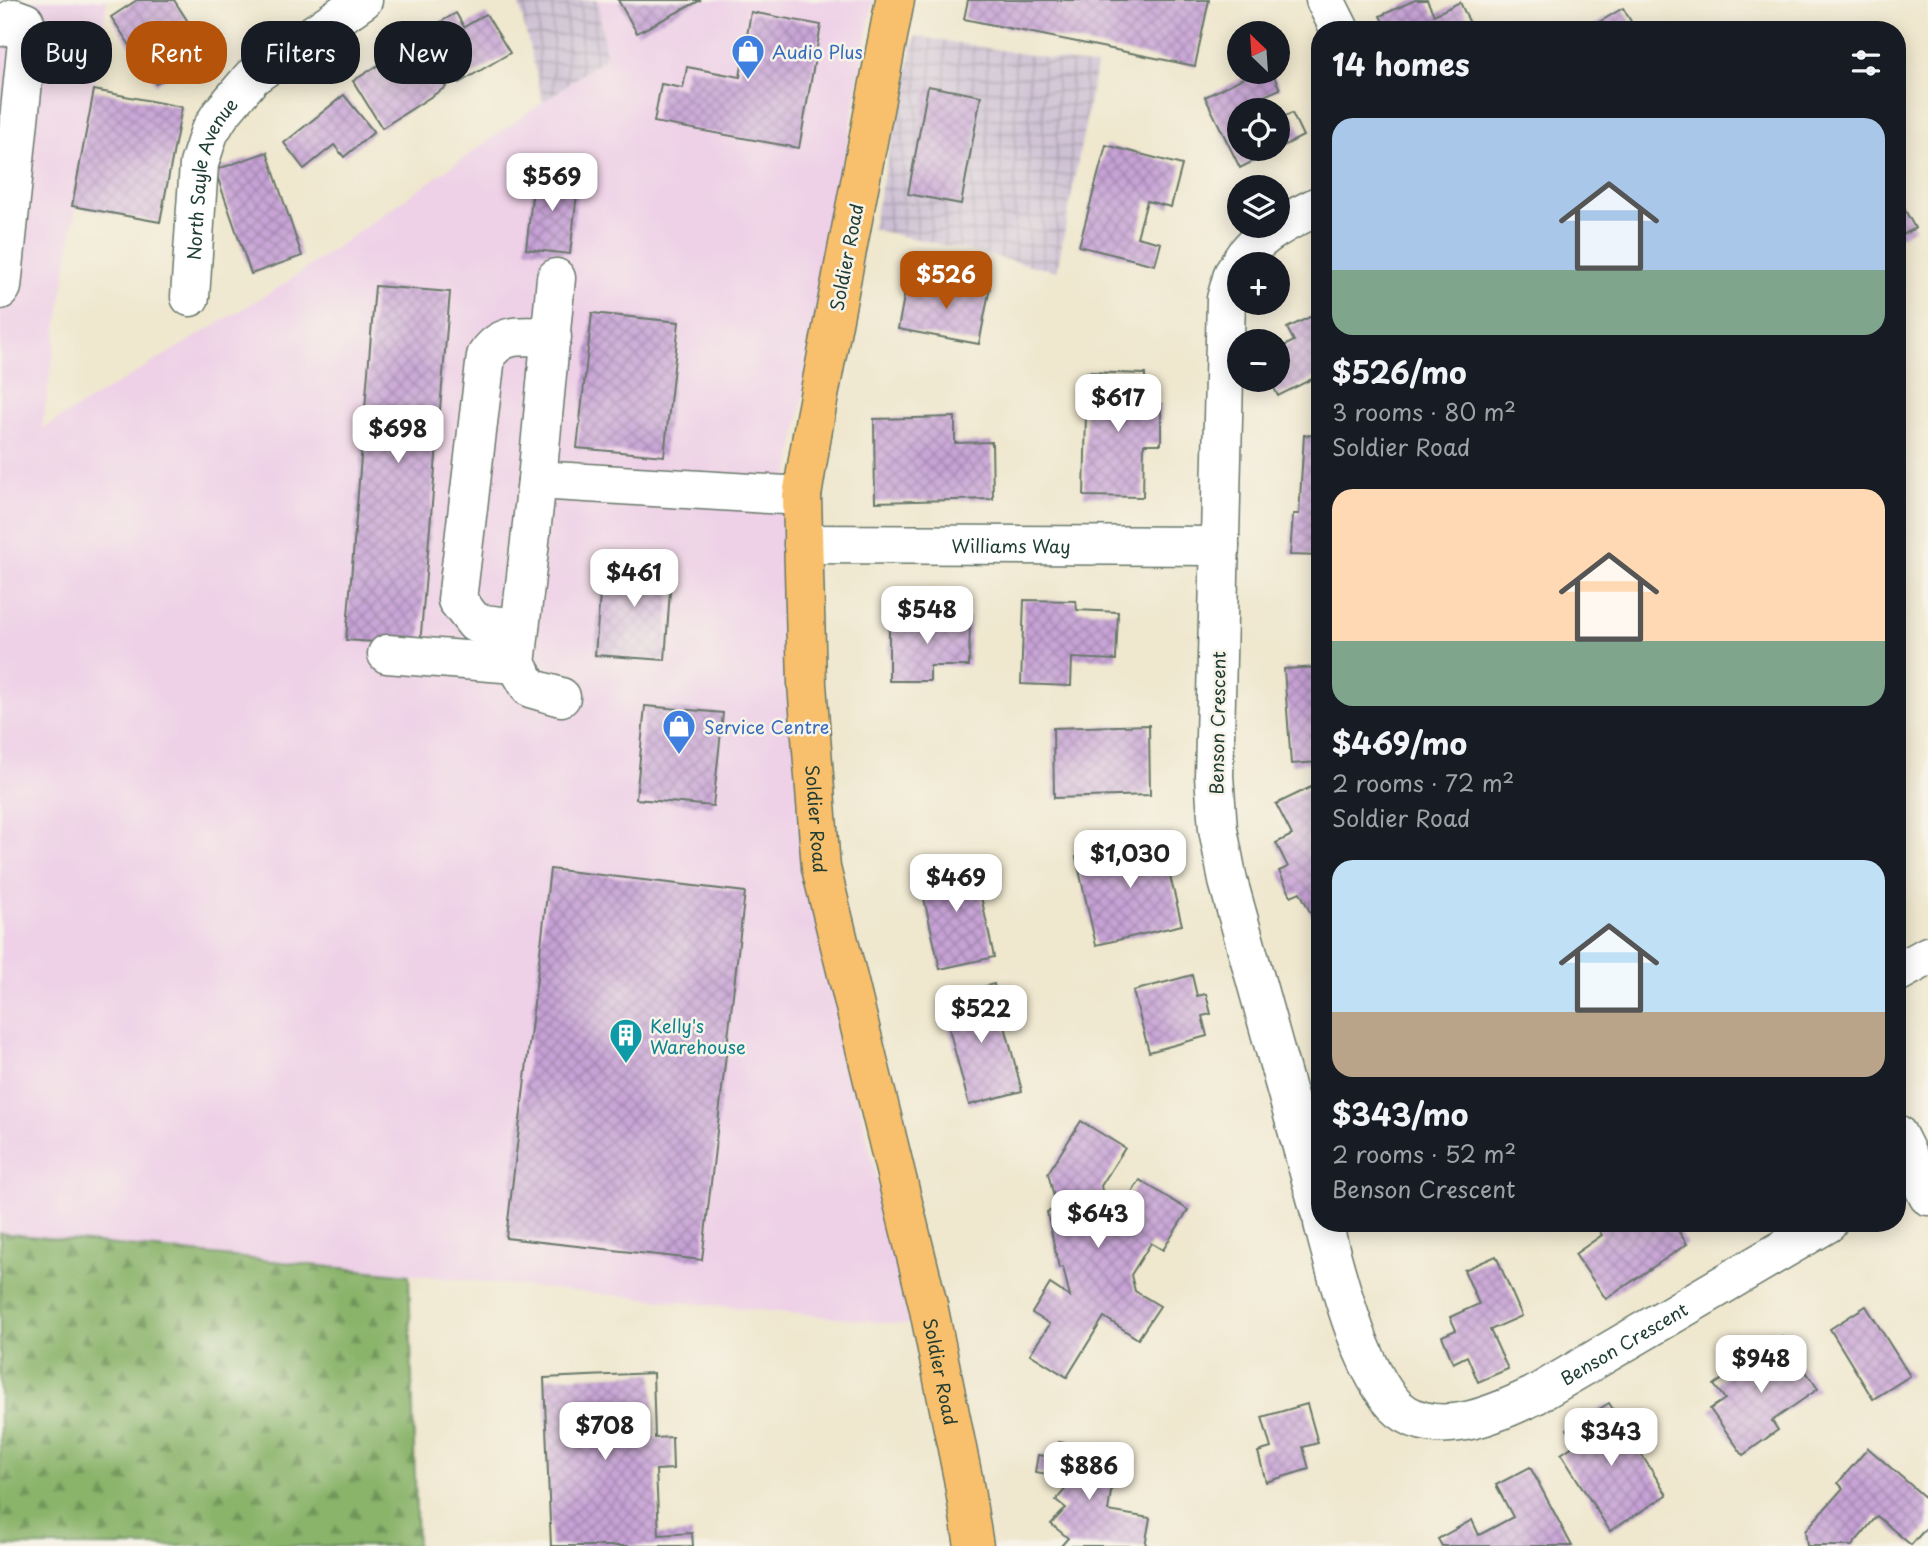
<!DOCTYPE html>
<html lang="en">
<head>
<meta charset="utf-8">
<style>
  :root { --surface:#171b24; --page:#242831; --text:#f1f3f6; --muted:#9ea1a6; --accent:#b45309 }
  body { margin:0; font-family:"Playpen Sans",sans-serif; background:var(--page); color:var(--text); height:100vh; display:flex; flex-direction:column; font-size:26px; white-space:nowrap }
  * { box-sizing:border-box; margin:0 }
  p { font-size:23px; color:var(--muted) }
  .icon { flex:none; width:38px; height:38px; fill:none; stroke:currentColor; stroke-width:2; stroke-linecap:round; stroke-linejoin:round }
  .map { position:relative; flex:1; overflow:hidden }
  .drawer { position:absolute; left:1311px; top:21px; width:595px; height:1211px; display:flex; flex-direction:column; background:var(--surface); border-radius:28px; box-shadow:0 4px 18px #0003 }
  .drawer>* { flex:none }
  .top-card { position:absolute; left:21px; top:21px; width:665px; height:63px; display:flex; gap:14px }
  .needle { width:46px; rotate:335deg }
  .controls { position:absolute; left:1227px; top:21px; display:grid; gap:14px }
  .controls a { display:grid; place-items:center; width:63px; height:63px; border-radius:50%; background:var(--surface); box-shadow:0 4px 18px #0003; font-size:35px }
  .price { position:absolute; translate:-50% -60px; padding:0 16px; border-radius:14px; background:#fff; color:#222; font-size:23px; line-height:46px; filter:drop-shadow(0 2px 4px #0008) }
  .price::after { content:''; position:absolute; left:50%; top:42px; width:21px; height:16px; margin-left:-10px; background:inherit; clip-path:polygon(0 0,100% 0,50% 100%) }
  .price.selected { background:var(--accent); color:#fff }
  ul { padding:0; list-style:none }
  li { display:grid; align-content:center; gap:14px; height:371px; padding:0 21px }
  li span { display:grid; place-items:center; height:217px; border-radius:21px; color:#555 }
  li>.icon { margin-inline-start:auto }
  span .icon { width:126px; height:126px; fill:#fffc; stroke-width:1 }
  li b { font-size:30px }
  h2 { display:flex; justify-content:space-between; align-items:center; height:84px; padding:0 21px; font-size:30px }
  .tag { padding:0 24px; border-radius:28px; background:var(--surface); box-shadow:0 4px 18px #0003; font-size:24px; line-height:63px }
  .tag.selected { background:var(--accent); color:#fff }
  .map>svg:first-child { display:block }
  .built { fill:#eed0e7 }
  .industrial { fill:url(#industrial-grid) }
  .forest { fill:url(#forest-firs); stroke:#547850; stroke-width:2 }
  .building { fill:url(#building-cross-hatch) }
  .lines { fill:none; stroke-linecap:round; stroke-linejoin:round }
  .minor-casing { stroke:#68786a; stroke-width:41 }
  .major-casing { stroke:#68786a; stroke-width:41 }
  .minor { stroke:#fff; stroke-width:38 }
  .major { stroke:#f8bf6c; stroke-width:38 }
  .labels { text-anchor:middle; dominant-baseline:central; stroke-width:5; stroke-linejoin:round; paint-order:stroke }
  .shop-label { font-size:18px; fill:#366cbe; stroke:#f7f3e8; text-anchor:start }
  .street-label { font-size:18px; fill:#1f3d34; stroke:#f7f3e8 }
  .culture-label { font-size:18px; fill:#0d838f; stroke:#f7f3e8; text-anchor:start }
</style>
</head>
<body>
<div class="map">
<svg width="1928" height="1546" viewBox="0 0 1928 1546">
  <defs>
    <pattern id="industrial-grid" width="8" height="8" patternUnits="userSpaceOnUse" patternTransform="scale(1.75)"><rect width="8" height="8" fill="#ccbed3"/><path d="M0 4h8M4 0v8" fill="none" stroke="#a59cac"/></pattern>
    <pattern id="forest-firs" width="22" height="20" patternUnits="userSpaceOnUse" patternTransform="scale(1.75)"><rect width="22" height="20" fill="#8ab46b"/><path d="M5 1l3.5 6h-7zM16 11l3.5 6h-7z" fill="#709459"/></pattern>
    <pattern id="building-cross-hatch" width="8" height="8" patternUnits="userSpaceOnUse" patternTransform="scale(1.75)"><rect width="8" height="8" fill="#c7a2d6"/><path d="M0 0l8 8M0 8l8-8" fill="none" stroke="#a185ae"/></pattern>
  </defs>
  <rect width="100%" height="100%" fill="#f7f3e8"/>
  <filter id="ink" filterUnits="userSpaceOnUse"><feTurbulence type="fractalNoise" baseFrequency=".0143" numOctaves="2"/><feDisplacementMap in="SourceGraphic" scale="14" xChannelSelector="R" yChannelSelector="G"/><feConvolveMatrix kernelMatrix="1 2 1 2 8 2 1 2 1" color-interpolation-filters="sRGB"/></filter>
  <filter id="wash" filterUnits="userSpaceOnUse"><feTurbulence type="fractalNoise" baseFrequency=".00686" numOctaves="4" result="noise"/><feDisplacementMap in="SourceGraphic" scale="28" xChannelSelector="R" yChannelSelector="G"/><feGaussianBlur stdDeviation="1.57" result="paint"/><feColorMatrix in="noise" values="0 0 0 0 0 0 0 0 0 0 0 0 0 0 0 0 0 1.4 0 .05"/><feComposite in="paint" operator="in"/></filter>
  <g filter="url(#wash)">
    <rect width="100%" height="100%" fill="#efe7ce"/>
    <polygon class="built" points="0,0 107,0 42,429 281,286 606,58 598,0 873,0 781,521 813,894 909,1325 0,1233"/>
    <g class="industrial">
      <polygon points="518,0 598,0 606,57 543,102"/>
      <polygon points="915,36 1096,66 1057,271 872,229"/>
    </g>
    <polygon class="forest" points="0,1233 409,1275 417,1546 0,1546"/>
    <g id="blocks">
      <g class="building">
        <polygon points="137,0 174,0 207,51 156,84 111,17"/>
        <polygon points="618,0 701,0 637,33"/>
        <polygon points="968,0 1209,0 1195,66 964,19"/>
        <polygon points="1415,0 1427,0 1434,15 1460,2 1473,30 1387,30 1380,16"/>
        <polygon points="1623,8 1636,30 1586,30"/>
        <polygon points="751,12 821,25 799,148 654,122 661,84 683,88 687,67 740,77"/>
        <polygon points="456,13 464,27 486,14 510,53 459,83 427,30"/>
        <polygon points="417,41 446,87 382,128 353,81"/>
        <polygon points="1255,72 1272,72 1280,89 1264,96 1270,110 1239,110 1239,149 1278,149 1278,119 1292,113 1303,136 1240,168 1205,97"/>
        <polygon points="928,86 981,96 961,204 908,194"/>
        <polygon points="94,90 182,107 160,222 72,206"/>
        <polygon points="344,95 374,132 344,157 334,145 304,169 284,143"/>
        <polygon points="1106,145 1182,165 1171,207 1147,201 1137,237 1161,243 1155,265 1079,246"/>
        <polygon points="267,152 302,256 251,274 215,170"/>
        <polygon points="535,171 579,176 570,254 526,249"/>
        <polygon points="1897,196 1915,228 1897,238"/>
        <polygon points="931,277 990,287 979,344 898,329 905,291 928,294"/>
        <polygon points="375,286 450,292 420,645 346,640"/>
        <polygon points="1320,312 1320,375 1278,396 1270,380 1278,380 1278,349 1294,341 1287,328"/>
        <polygon points="592,313 679,322 664,456 577,448"/>
        <polygon points="1087,372 1145,374 1145,404 1161,404 1161,444 1144,444 1143,497 1084,496"/>
        <polygon points="955,417 955,443 992,442 993,499 875,502 874,419"/>
        <polygon points="1304,435 1320,436 1320,556 1290,555 1293,514 1299,514"/>
        <polygon points="603,558 672,563 665,660 595,655"/>
        <polygon points="1024,600 1076,601 1077,610 1118,612 1116,660 1072,658 1071,686 1021,684"/>
        <polygon points="889,618 970,618 969,666 930,666 930,681 889,681"/>
        <polygon points="1320,667 1320,762 1291,764 1284,669"/>
        <polygon points="645,706 723,713 713,806 636,799"/>
        <polygon points="1149,725 1150,795 1054,798 1053,728"/>
        <polygon points="1311,787 1320,803 1320,912 1312,916 1300,892 1291,896 1279,871 1288,867 1276,843 1292,835 1276,804"/>
        <polygon points="1170,835 1178,870 1169,872 1182,925 1096,945 1076,857"/>
        <polygon points="973,859 994,957 940,969 918,872"/>
        <polygon points="550,869 745,892 702,1260 506,1238"/>
        <polygon points="1192,975 1197,996 1206,994 1211,1014 1202,1016 1207,1036 1149,1052 1133,991"/>
        <polygon points="994,984 1022,1091 969,1105 941,998"/>
        <polygon points="1081,1121 1125,1148 1101,1186 1110,1227 1140,1180 1188,1210 1163,1250 1151,1243 1131,1275 1135,1291 1160,1306 1138,1339 1104,1317 1067,1377 1030,1354 1050,1324 1032,1313 1050,1284 1070,1297 1063,1267 1059,1268 1047,1212 1057,1209 1048,1173"/>
        <polygon points="1594,1223 1673,1223 1687,1244 1606,1299 1575,1254 1602,1235"/>
        <polygon points="1496,1256 1522,1316 1490,1330 1508,1369 1478,1382 1467,1356 1453,1363 1442,1336 1456,1330 1450,1317 1479,1304 1464,1270"/>
        <polygon points="1866,1306 1910,1376 1873,1399 1830,1329"/>
        <polygon points="1782,1337 1818,1389 1772,1421 1778,1430 1743,1455 1710,1409 1725,1399 1714,1385"/>
        <polygon points="653,1373 655,1438 672,1437 673,1469 656,1470 659,1535 692,1533 693,1546 551,1546 544,1378"/>
        <polygon points="1609,1403 1667,1495 1610,1531 1561,1454 1576,1444 1567,1429"/>
        <polygon points="1307,1404 1318,1443 1303,1447 1309,1469 1266,1482 1258,1452 1271,1448 1262,1417"/>
        <polygon points="1059,1442 1093,1448 1091,1463 1105,1465 1101,1483 1112,1485 1108,1511 1150,1518 1145,1546 1061,1546 1068,1538 1051,1524 1066,1508 1056,1500 1069,1485 1054,1482 1055,1475 1035,1472 1038,1455 1056,1458"/>
        <polygon points="1868,1448 1928,1500 1928,1526 1911,1545 1877,1516 1852,1546 1807,1546 1805,1531 1843,1488 1838,1483"/>
        <polygon points="1530,1467 1572,1546 1442,1546 1438,1539 1472,1520 1479,1535 1513,1517 1496,1485"/>
      </g>
    </g>
  </g>
  <g filter="url(#ink)">
    <use href="#blocks" fill-opacity="0" stroke="#68786a" stroke-width="2"/>
    <g class="lines">
      <defs>
        <g id="minor">
          <polyline points="1325,0 1340,30"/>
          <polyline points="0,27 14,18 25,22 28,32 2,287 0,290"/>
          <path d="M1239 264C1256 235 1290 220 1320 205"/>
          <polyline points="1239,265 1233,274 1226,299 1214,776 1218,829 1228,881 1320,1212"/>
          <path id="s1" d="M190 297 199 164 209 133 220 115 252 77 363 0"/>
          <polyline points="537,480 802,496"/>
          <path id="s2" d="M803 544 1220 546"/>
          <path d="M519 628 475 623 457 600 486 356C503 330 524 337 552 337"/>
          <polyline points="387,654 516,664 537,480 556,278"/>
          <polyline points="516,664 530,688 561,697"/>
          <polyline points="1897,973 1928,956"/>
          <polyline points="1897,1134 1928,1196"/>
          <path id="s3" d="M1323 1223C1335 1269 1364 1389 1406 1414 1445 1437 1498 1413 1535 1395L1828 1223"/>
        </g>
        <g id="major">
          <path id="s4" d="M895 0 815 417 802 496 807 684 821 868 928 1305 963 1478 974 1546"/>
        </g>
      </defs>
      <use href="#minor" class="minor-casing"/>
      <use href="#major" class="major-casing"/>
      <use href="#minor" class="minor"/>
      <use href="#major" class="major"/>
    </g>
  </g>
  <defs>
    <symbol id="shop-pin" viewBox="-11 -11 22 30"><path d="M0 17L-7.5 6A9.5 9.5 0 1 1 7.5 6Z" fill="#3f7fe0" stroke="#f7f3e8"/><path d="M-5-2.5h2.3a2.7 3.5 0 0 1 5.4 0H5L5.5 6h-11ZM-1.5-2.5h3a1.5 2.3 0 0 0-3 0Z" fill="#fff"/></symbol>
    <symbol id="building-pin" viewBox="-11 -11 22 30"><path d="M0 17L-7.5 6A9.5 9.5 0 1 1 7.5 6Z" fill="#0f9aa8" stroke="#f7f3e8"/><path d="M-4-6H4V6H1V3H-1V6H-4ZM-2.5-4.3h1.7v1.8h-1.7ZM.8-4.3h1.7v1.8H.8ZM-2.5-1h1.7V.8h-1.7ZM.8-1h1.7V.8H.8Z" fill="#fff"/></symbol>
  </defs>
  <g fill-rule="evenodd">
    <use href="#shop-pin" x="729" y="32" width="38" height="52"/>
    <use href="#shop-pin" x="660" y="707" width="38" height="52"/>
    <use href="#building-pin" x="607" y="1016" width="38" height="52"/>
  </g>
  <g class="labels">
    <g class="shop-label">
      <text x="772" y="51">Audio Plus</text>
      <text x="704" y="726">Service Centre</text>
    </g>
    <g class="street-label">
      <text stroke="none"><textPath href="#s1" startOffset="122">North Sayle Avenue</textPath></text>
      <text transform="translate(846 257) rotate(-79)">Soldier Road</text>
      <text stroke="none"><textPath href="#s2" startOffset="208">Williams Way</textPath></text>
      <text transform="translate(1217 723) rotate(-89)">Benson Crescent</text>
      <text stroke="none"><textPath href="#s4" startOffset="828">Soldier Road</textPath></text>
      <text stroke="none"><textPath href="#s3" startOffset="450">Benson Crescent</textPath></text>
      <text stroke="none"><textPath href="#s4" startOffset="1395">Soldier Road</textPath></text>
    </g>
    <g class="culture-label">
      <text x="650" y="1025">Kelly's<tspan x="650" dy="21">Warehouse</tspan></text>
    </g>
  </g>
</svg>
<div class="controls">
<a><svg class="needle" viewBox="-14 -14 28 28"><path d="M0-13l5 13h-10z" fill="#e53935"/><path d="M0 13l5-13h-10z" fill="#9ea1a6"/></svg></a>
<a><svg class="icon" aria-label="locate" viewBox="0 0 24 24"><circle cx="12" cy="12" r="6"/><path d="M12 2v4M12 18v4M2 12h4M18 12h4"/></svg></a>
<a><svg class="icon" aria-label="layers" viewBox="0 0 24 24"><path d="M12 4l9 5-9 5-9-5zM3 14l9 5 9-5"/></svg></a>
<a>+</a>
<a>−</a>
</div>
<b class="price" style="left:552px;top:213px">$569</b>
<b class="price selected" style="left:946px;top:311px">$526</b>
<b class="price" style="left:1118px;top:434px">$617</b>
<b class="price" style="left:398px;top:465px">$698</b>
<b class="price" style="left:634px;top:609px">$461</b>
<b class="price" style="left:927px;top:646px">$548</b>
<b class="price" style="left:1130px;top:890px">$1,030</b>
<b class="price" style="left:956px;top:914px">$469</b>
<b class="price" style="left:981px;top:1045px">$522</b>
<b class="price" style="left:1098px;top:1250px">$643</b>
<b class="price" style="left:1761px;top:1395px">$948</b>
<b class="price" style="left:605px;top:1462px">$708</b>
<b class="price" style="left:1611px;top:1468px">$343</b>
<b class="price" style="left:1089px;top:1502px">$886</b>
<div class="top-card">
<a class="tag">Buy</a>
<a class="tag selected">Rent</a>
<a class="tag">Filters</a>
<a class="tag">New</a>
</div>
<section class="drawer">
<h2>14 homes<svg class="icon" aria-label="filters" viewBox="0 0 24 24"><path d="M4 7h16M4 17h16"/><circle cx="9" cy="7" r="2"/><circle cx="15" cy="17" r="2"/></svg></h2>
<ul>
<li><span style="background:linear-gradient(#a9c7e8 70%,#7fa58c 0)"><svg class="icon" aria-label="home" viewBox="0 0 24 24"><path d="M3 11l9-7 9 7M6 9v11h12V9"/></svg></span><div><b>$526/mo</b><p>3 rooms · 80 m²</p><p>Soldier Road</p></div></li>
<li><span style="background:linear-gradient(#ffd9b3 70%,#7fa58c 0)"><svg class="icon" aria-label="home" viewBox="0 0 24 24"><path d="M3 11l9-7 9 7M6 9v11h12V9"/></svg></span><div><b>$469/mo</b><p>2 rooms · 72 m²</p><p>Soldier Road</p></div></li>
<li><span style="background:linear-gradient(#bfe0f5 70%,#b9a48a 0)"><svg class="icon" aria-label="home" viewBox="0 0 24 24"><path d="M3 11l9-7 9 7M6 9v11h12V9"/></svg></span><div><b>$343/mo</b><p>2 rooms · 52 m²</p><p>Benson Crescent</p></div></li>
</ul>
</section>
</div>
</body>
</html>
